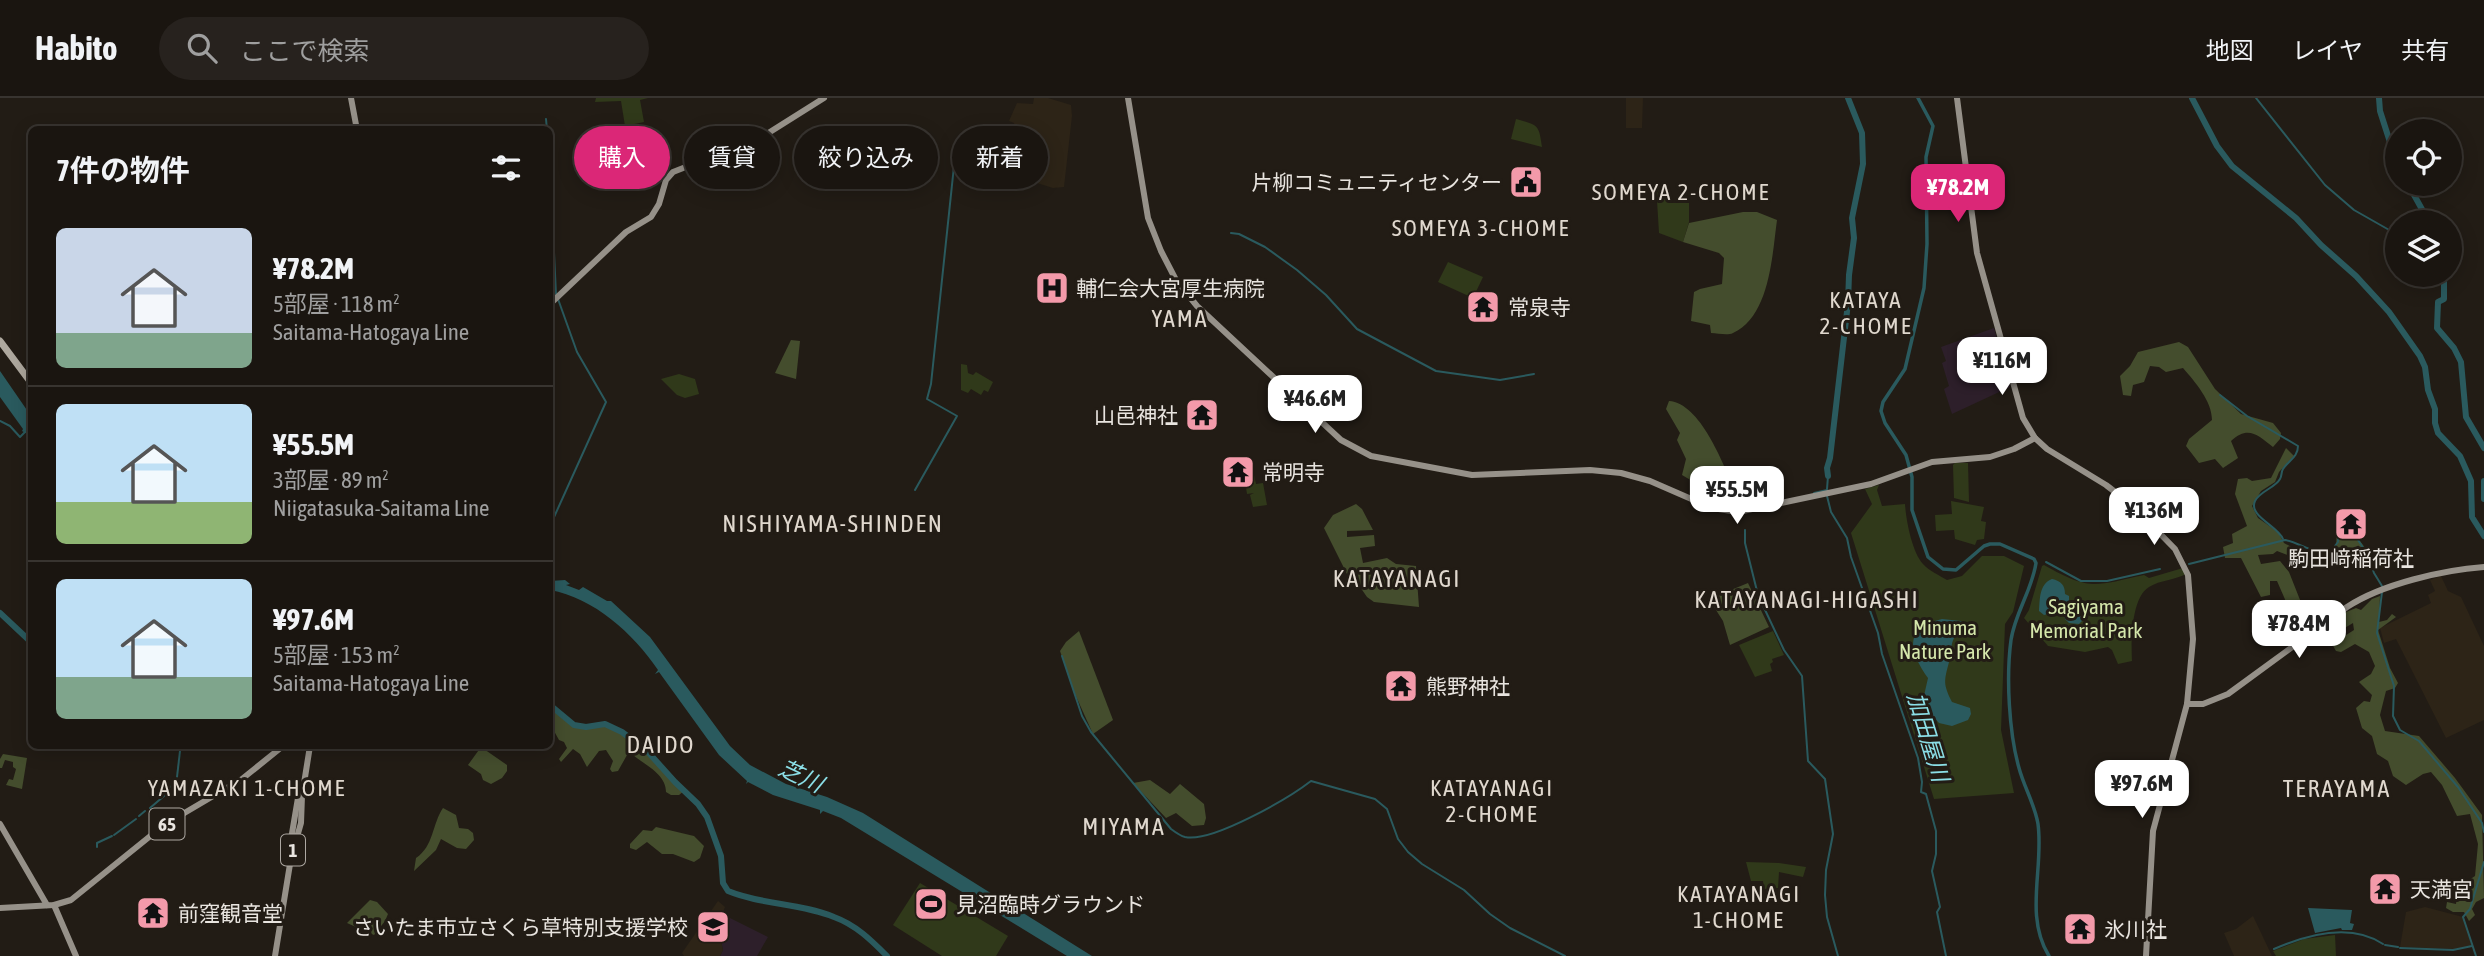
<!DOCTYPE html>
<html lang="ja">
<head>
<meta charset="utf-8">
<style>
  :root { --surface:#1a1510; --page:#27221e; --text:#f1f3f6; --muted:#9f9f9f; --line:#383430; --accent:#db2777 }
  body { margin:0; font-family:"Asap Condensed","Noto Sans JP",sans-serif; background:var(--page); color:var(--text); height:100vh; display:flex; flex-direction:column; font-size:26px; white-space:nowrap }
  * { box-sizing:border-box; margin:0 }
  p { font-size:23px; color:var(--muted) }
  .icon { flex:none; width:38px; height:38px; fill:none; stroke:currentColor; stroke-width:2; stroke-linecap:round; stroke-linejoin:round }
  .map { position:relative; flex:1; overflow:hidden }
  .details { position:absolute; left:28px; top:28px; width:525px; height:623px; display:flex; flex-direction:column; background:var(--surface); border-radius:10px; box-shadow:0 4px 18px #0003,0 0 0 2px var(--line) }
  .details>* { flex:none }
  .top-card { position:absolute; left:574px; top:28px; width:665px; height:63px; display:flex; gap:14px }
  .controls { position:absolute; left:2385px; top:21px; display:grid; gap:14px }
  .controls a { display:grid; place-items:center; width:77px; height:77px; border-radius:50%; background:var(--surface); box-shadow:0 4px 18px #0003,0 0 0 2px var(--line); font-size:35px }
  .price { position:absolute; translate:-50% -60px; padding:0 16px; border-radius:14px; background:#fff; color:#222; font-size:23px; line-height:46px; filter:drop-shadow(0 2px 4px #0008) }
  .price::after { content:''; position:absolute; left:50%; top:42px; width:21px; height:16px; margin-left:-10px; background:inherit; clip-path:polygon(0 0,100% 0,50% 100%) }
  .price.current { background:var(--accent); color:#fff }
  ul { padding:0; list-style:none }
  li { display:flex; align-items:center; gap:21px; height:175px; padding:0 28px }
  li+li { border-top:2px solid var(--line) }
  li span { display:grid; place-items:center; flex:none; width:196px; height:140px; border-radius:10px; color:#555 }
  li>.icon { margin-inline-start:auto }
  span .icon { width:84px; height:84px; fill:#fffc; stroke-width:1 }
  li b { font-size:30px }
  h2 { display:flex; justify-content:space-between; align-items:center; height:84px; padding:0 28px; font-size:30px }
  .tag { padding:0 24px; border-radius:32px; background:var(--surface); box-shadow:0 4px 18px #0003,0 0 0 2px var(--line); font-size:24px; line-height:63px }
  .tag.current { background:var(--accent); color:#fff }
  header { display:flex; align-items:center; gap:42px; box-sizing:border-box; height:98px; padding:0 35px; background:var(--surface); border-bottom:2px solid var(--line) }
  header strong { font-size:33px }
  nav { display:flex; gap:38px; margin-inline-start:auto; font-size:24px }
  .search { width:490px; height:63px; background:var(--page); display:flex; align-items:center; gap:18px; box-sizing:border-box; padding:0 24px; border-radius:38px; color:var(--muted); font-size:26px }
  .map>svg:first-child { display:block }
  .commercial { fill:#2d1f2a }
  .built { fill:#2d2417 }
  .green { fill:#30391a }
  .forest { fill:#444d2d }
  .water { fill:#2a5a5e }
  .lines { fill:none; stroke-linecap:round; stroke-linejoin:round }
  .stream { stroke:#2a5a5e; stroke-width:2 }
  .canal { stroke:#2a5a5e; stroke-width:3.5 }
  .river { stroke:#2a5a5e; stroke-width:6 }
  .major { stroke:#969189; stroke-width:6 }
  .highway { stroke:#aea89e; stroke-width:7 }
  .labels { text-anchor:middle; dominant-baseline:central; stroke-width:6; stroke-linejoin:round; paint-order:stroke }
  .shield { fill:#221c15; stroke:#ada8a2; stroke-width:2 }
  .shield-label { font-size:19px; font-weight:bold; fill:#e8e4df }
  .poi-label { font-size:21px; fill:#e8e4df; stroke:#221c15; text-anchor:start }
  .park-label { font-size:21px; fill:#d5e7ab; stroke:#221c15 }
  .neighbourhood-label { font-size:23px; letter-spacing:2px; fill:#e0d8ce; stroke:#221c15 }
  .water-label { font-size:23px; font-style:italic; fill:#8bdee6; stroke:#221c15 }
  .quarter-label { font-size:24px; letter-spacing:2px; fill:#e0d8ce; stroke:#221c15 }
</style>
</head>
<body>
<header>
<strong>Habito</strong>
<div class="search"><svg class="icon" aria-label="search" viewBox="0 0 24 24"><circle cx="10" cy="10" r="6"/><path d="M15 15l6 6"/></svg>ここで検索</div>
<nav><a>地図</a><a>レイヤ</a><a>共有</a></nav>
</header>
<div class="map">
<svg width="2484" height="858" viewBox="0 0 2484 858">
  <rect width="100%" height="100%" fill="#221c15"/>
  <g class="commercial">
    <polygon points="1994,230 2010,289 1952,316 1944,291 1949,288 1942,265 1946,263 1941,249"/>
    <polygon points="730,820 768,839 757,858 720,858 723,852 720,839"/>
  </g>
  <g class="built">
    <polygon points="1034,0 1048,0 1071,7 1072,18 1064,89 1053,90 1037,85 1013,81 1022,32 1015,29 1014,25 1009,23 1017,5 1033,6"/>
    <polygon points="1626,0 1643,0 1642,30 1626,30"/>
    <polygon points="2441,478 2448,493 2461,499 2484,548 2484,622 2446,640 2396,541 2384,545 2380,530 2431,505 2428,497 2435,493 2430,482"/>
    <polygon points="718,803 725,809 722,816 730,820 720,839 723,852 720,858 684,858 682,855"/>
    <polygon points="2425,809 2463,819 2472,848 2454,851 2400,849 2406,814"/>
    <polygon points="2253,818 2272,858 2234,858 2224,835 2236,831"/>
  </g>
  <g class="green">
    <polygon points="596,0 648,0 640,2 644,24 625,28 621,3 595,4"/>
    <path d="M1516 21C1538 27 1539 26 1542 49L1511 41Z"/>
    <polygon points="1656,86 1669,87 1669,105 1689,105 1689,124 1683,144 1659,135"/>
    <polygon points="1448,164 1483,179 1473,200 1438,184"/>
    <polygon points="961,266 967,267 968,275 973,277 976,274 993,284 988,294 984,292 981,297 971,291 968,295 961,292"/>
    <polygon points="679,276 695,281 699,296 685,300 677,297 661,281"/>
    <polygon points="1955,365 1968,365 1969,404 1954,400 1953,367"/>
    <polygon points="1252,368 1256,386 1263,385 1267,407 1253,409 1250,397 1254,395 1247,396 1244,376 1247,375 1246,369"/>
    <path d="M1879 387 1877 392 1882 408 1905 406C1906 422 1912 454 1923 466 1929 473 1939 477 1947 482L1962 478 1982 458H2004L2024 468 2013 514 2005 526 2001 632 2014 695 1934 701 1851 435 1872 406 1865 391Z"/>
    <polygon points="1951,403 1984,409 1981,423 1986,424 1984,441 1977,442 1975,447 1955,441 1954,432 1936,433 1935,417 1952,416"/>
    <path d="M2044 467C2090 493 2094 488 2144 477L2149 480 2183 470 2186 476C2175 482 2160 482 2149 489 2131 500 2131 544 2132 563L2118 566 2112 552 2108 549 2085 554 2048 548 2024 520 2029 512 2042 468Z"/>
    <polygon points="1773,533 1784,557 1772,561 1773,564 1770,566 1772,573 1755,579 1739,547"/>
    <polygon points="1746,764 1779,765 1806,769 1803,779 1779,774 1778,790 1764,791 1763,783 1751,783"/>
    <polygon points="920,785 1008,838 996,858 942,858 893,827"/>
    <polygon points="2335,837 2336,858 2276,858 2273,853 2304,841"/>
  </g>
  <g class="forest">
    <path d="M1743 114H1757L1777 122C1772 158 1770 218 1733 235 1727 238 1718 235 1711 235L1710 227 1691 223 1694 194 1700 191 1722 186 1724 160 1719 155 1683 144 1689 125Z"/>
    <polygon points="791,242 800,243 796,281 775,275"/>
    <path d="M2179 244 2188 249 2215 291 2241 316 2273 325 2281 335 2280 341 2273 349C2258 337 2248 327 2231 343L2238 360 2223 370 2215 361 2199 365 2186 348 2189 341 2212 322C2212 303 2195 284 2183 270L2166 274 2159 269 2150 268 2144 284 2133 287 2131 298 2123 297 2120 278 2130 268 2138 254Z"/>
    <path d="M1669 303C1700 305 1723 365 1734 391 1713 392 1700 388 1682 377L1686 361 1677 342 1680 335 1666 311Z"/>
    <polygon points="2286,350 2294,358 2279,374 2275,384 2261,393 2252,408 2258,420 2278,434 2284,445 2299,453 2300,458 2313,463 2317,467 2314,471 2294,464 2290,458 2277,453 2273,456 2258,457 2261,466 2280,463 2289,474 2304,512 2291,515 2277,483 2270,483 2270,497 2261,499 2241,460 2225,460 2223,449 2233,445 2232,436 2247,428 2235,396 2238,381 2247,380 2252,383 2271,380"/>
    <polygon points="1356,406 1362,411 1373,432 1347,433 1347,439 1374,437 1375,448 1360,450 1363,465 1387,460 1396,466 1416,468 1419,509 1374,504 1367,499 1358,486 1347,476 1324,430 1333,417"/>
    <polygon points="2346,416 2353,416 2359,421 2357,439 2366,451 2350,456 2343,452 2336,452 2337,425"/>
    <polygon points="1748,485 1769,529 1730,547 1723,523 1709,501"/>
    <polygon points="2380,498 2379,524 2387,522 2392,516 2396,519 2378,532 2390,570 2398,585 2395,590 2386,593 2380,617 2385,633 2419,638 2455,680 2482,717 2484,800 2476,804 2472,811 2475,817 2469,823 2464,814 2453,814 2446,810 2447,804 2456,806 2457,798 2443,794 2443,786 2469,782 2475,778 2478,746 2470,716 2457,718 2442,687 2431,674 2423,676 2406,687 2393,678 2388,663 2377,656 2372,638 2362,630 2356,610 2364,603 2370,604 2372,597 2359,584 2371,576 2375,568 2369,554 2355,546 2341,554 2336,553 2332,546 2354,532 2353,525 2338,534 2333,524 2339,517 2356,510 2361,512 2372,501"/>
    <polygon points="1079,533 1113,622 1093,636 1075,596 1060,553 1066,544"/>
    <path d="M552 610C562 621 574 629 589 629 597 630 603 627 610 630 639 641 666 669 685 692L679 697H671L666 694C666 676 645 667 633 657H627L618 673 612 674 610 671 613 663 606 652 599 653 587 669 580 656 573 651 561 664 559 661 567 650 564 644 559 642 554 633 550 636V612Z"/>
    <polygon points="481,649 507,667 507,673 502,680 491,686 483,682 481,676 468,667"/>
    <polygon points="3,656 27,660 22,691 6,687 9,681 13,682 16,671 13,669 13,664 5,662 2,670 0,670 0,661"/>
    <polygon points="1150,682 1170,696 1180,686 1204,706 1206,720 1204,727 1192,728 1176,715 1166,720 1133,685"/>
    <path d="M443 710 456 717 459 730 468 731 473 735 474 742 466 751 457 750 441 741 436 752 414 773 416 760C434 748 432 726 443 710Z"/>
    <polygon points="656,729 694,738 704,748 700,760 694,764 673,756 662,756 647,744 636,752 630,750 630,746 643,732 652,733"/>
    <polygon points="370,802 377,804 388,816 385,823 374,837 347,825"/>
  </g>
  <g class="water">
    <polygon points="0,273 31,318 31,338 22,333 23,331 0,299"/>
    <path d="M2052 481C2061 483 2065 487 2065 496L2069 498V504L2073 511 2082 512 2087 518 2079 526 2069 525 2065 521 2063 513 2058 507 2053 508 2048 516 2044 517 2039 513C2040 501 2039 486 2052 481Z"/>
    <path d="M565 482 570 486 566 487 579 492 583 489 607 503H611L650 539 730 648 750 667 786 686 827 699 863 715 997 799 1000 795 999 800 1092 858H1067L841 720 823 713 820 716V712L773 697 748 684 746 686 747 683 719 657 659 574 655 576 658 572C633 535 594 500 550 492V483Z"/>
    <path d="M1942 521 1961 523 1968 528 1964 536 1954 540C1950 548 1952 555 1949 564 1944 583 1943 586 1952 604L1970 610 1971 616 1968 622 1952 628 1939 625 1927 612 1923 602 1928 580C1910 554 1902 531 1942 521Z"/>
    <polygon points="2308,810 2352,812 2350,825 2354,826 2352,832 2342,832 2341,830 2315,835"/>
  </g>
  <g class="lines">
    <g class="stream">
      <polyline points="2256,0 2325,87 2354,112 2398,137"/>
      <polyline points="546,21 547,32"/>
      <polyline points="550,71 556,196"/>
      <polyline points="1231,135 1239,136 1265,149 1297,172 1326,197 1357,231 1436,273 1500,282 1534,276"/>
      <path d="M2220 297 2247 318 2298 348C2298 359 2289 362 2283 371 2281 374 2282 378 2280 381 2275 390 2260 393 2255 403 2248 418 2278 428 2283 441"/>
      <polyline points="0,323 10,328 20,339 26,333"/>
      <polyline points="1827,391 1828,378"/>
      <polyline points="915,392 957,318 927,301 931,286 954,68"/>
      <polyline points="1814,395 1827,392"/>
      <polyline points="1827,398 1831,414 1847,440 1851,459 1878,535 1882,556 1918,660 1922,684 1921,694 1926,696 1936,733 1936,756 1932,773 1940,809 1937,814 1946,858"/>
      <polyline points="550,428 606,304 577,254 558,201"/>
      <polyline points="1745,432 1745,445 1758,497 1784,552 1802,578 1808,663 1825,681 1833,736 1826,772 1825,797 1827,819 1838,858"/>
      <polyline points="2046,464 2081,483 2107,483 2160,471"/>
      <path d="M2189 466 2285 442C2302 445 2312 457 2331 453L2338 444 2339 423 2348 416 2355 418 2359 423 2356 439 2368 457 2374 475 2382 488"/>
      <polyline points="2382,494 2377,535 2394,588 2393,618 2400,632 2419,643 2458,689 2482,725 2484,734"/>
      <path d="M1062 558 1082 618 1091 634 1171 731C1175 734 1181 738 1185 739 1212 745 1289 700 1311 683L1375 701 1387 711 1398 741 1408 754 1422 766 1464 792 1490 816 1510 830 1565 858"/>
      <polyline points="180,651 181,648"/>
      <polyline points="177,679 180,653"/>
      <polyline points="169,694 174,683"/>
      <polyline points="150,710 164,698"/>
      <polyline points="139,718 145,713"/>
      <polyline points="114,737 136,721"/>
      <polyline points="97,749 97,745 112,738"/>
      <polyline points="2385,847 2398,849"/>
      <polyline points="2400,850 2453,852 2472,848"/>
      <path d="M2274 851C2306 837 2350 824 2383 846"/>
      <polyline points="2476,858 2463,819 2470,811 2484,764"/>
    </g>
    <path class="canal" d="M1918 0 1933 28 1926 59 1927 146 1924 190 1905 271 1883 304 1881 313 1885 325 1906 357 1912 379V412L1928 459 1943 471 1956 472 1984 448 1990 446H2000L2034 461 2036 465C2032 492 2015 515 2011 542 2006 579 2009 635 2019 670 2024 689 2035 707 2038 726 2044 770 2024 818 2049 858"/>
    <g class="river">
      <polyline points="2192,0 2217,48 2232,68 2296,120 2321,147 2356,178 2389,214 2420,258 2425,269 2428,292 2435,311 2435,325 2438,335 2460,358 2464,367 2471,383 2472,419 2484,438"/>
      <polyline points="2379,0 2380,13 2398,69"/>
      <polyline points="2408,86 2429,124"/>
      <polyline points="2444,177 2444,201 2438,204 2437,230 2454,250 2461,264 2466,319 2484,350"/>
      <polyline points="1828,378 1827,370 1830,360 1848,205 1849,177 1854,140 1852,120 1863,66 1862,35 1848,0"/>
      <polyline points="2484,383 2484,401"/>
      <polyline points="0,515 32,545"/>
      <path d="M550 607 574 627 586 629 605 626 622 634 648 654 675 684 698 706 707 719 721 758 723 785 728 793C762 807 800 805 834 819 856 827 871 842 887 858"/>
    </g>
    <g class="major">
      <polyline points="351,0 357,32"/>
      <polyline points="1128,0 1148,120 1161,153 1176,182 1197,208 1341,342 1371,358 1472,377 1590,372 1621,375 1650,383 1712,410 1738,414 1871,386 1932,364 1990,359 2014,351 2035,340"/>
      <polyline points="1957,0 1977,155 2023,320 2035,340 2047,351 2106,387 2132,407 2175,451 2188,477 2193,541 2187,606 2153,733 2146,858"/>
      <polyline points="550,206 626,134 651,119 659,106 666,82 673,74 762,39 824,0"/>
      <path d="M2187 606H2203L2228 596 2347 509C2382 486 2443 472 2484 469"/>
      <polyline points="0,726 47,807"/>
      <polyline points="289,753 299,694"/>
      <polyline points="54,807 76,858"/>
      <polyline points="0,810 54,807 71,802 164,727 242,681 283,648"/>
      <polyline points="275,858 291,760 301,725 302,698 310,648"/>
    </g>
    <polyline class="highway" points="0,243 32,286"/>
  </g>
  <defs>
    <symbol id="civic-square" viewBox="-11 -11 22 22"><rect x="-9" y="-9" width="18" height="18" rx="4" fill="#f39aaa" stroke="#221c15"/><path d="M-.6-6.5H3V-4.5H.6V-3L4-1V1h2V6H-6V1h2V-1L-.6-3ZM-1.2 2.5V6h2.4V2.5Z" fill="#111"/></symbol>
    <symbol id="hospital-square" viewBox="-11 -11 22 22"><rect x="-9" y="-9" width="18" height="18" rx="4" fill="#f39aaa" stroke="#221c15"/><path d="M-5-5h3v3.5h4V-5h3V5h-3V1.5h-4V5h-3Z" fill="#111"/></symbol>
    <symbol id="temple-square" viewBox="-11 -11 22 22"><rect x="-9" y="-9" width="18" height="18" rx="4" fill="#f39aaa" stroke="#221c15"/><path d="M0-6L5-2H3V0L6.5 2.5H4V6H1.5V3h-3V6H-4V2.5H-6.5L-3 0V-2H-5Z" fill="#111"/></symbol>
    <symbol id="stadium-square" viewBox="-11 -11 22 22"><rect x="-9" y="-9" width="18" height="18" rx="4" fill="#f39aaa" stroke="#221c15"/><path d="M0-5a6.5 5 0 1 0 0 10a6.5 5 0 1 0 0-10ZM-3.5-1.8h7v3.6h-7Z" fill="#111"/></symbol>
    <symbol id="school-square" viewBox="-11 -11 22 22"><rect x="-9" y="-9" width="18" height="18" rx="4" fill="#f39aaa" stroke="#221c15"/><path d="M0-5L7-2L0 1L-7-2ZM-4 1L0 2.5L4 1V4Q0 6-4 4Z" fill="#111"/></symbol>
  </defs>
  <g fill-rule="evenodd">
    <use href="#civic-square" x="1507" y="65" width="38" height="38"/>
    <use href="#hospital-square" x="1033" y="171" width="38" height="38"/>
    <use href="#temple-square" x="1464" y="190" width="38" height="38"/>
    <use href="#temple-square" x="1183" y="298" width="38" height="38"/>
    <use href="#temple-square" x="1219" y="355" width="38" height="38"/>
    <use href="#temple-square" x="2332" y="407" width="38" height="38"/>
    <use href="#temple-square" x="1382" y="569" width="38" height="38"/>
    <use href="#temple-square" x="2366" y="772" width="38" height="38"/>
    <use href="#stadium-square" x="912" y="787" width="38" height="38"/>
    <use href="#temple-square" x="134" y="796" width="38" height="38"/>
    <use href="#school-square" x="694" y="810" width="38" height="38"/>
    <use href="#temple-square" x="2061" y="812" width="38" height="38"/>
  </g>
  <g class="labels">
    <g class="shield">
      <rect x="149.5" y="710.5" width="35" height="31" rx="5"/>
      <rect x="281" y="736.5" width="24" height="31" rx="5"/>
    </g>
    <g class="shield-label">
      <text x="167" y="726">65</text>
      <text x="293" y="752">1</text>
    </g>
    <g class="poi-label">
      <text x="1502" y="84" text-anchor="end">片柳コミュニティセンター</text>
      <text x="1076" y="190">輔仁会大宮厚生病院</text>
      <text x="1508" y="209">常泉寺</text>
      <text x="1178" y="317" text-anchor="end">山邑神社</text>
      <text x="1262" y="374">常明寺</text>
      <text x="2351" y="460" text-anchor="middle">駒田﨑稲荷社</text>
      <text x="1426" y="588">熊野神社</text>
      <text x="2410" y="791">天満宮</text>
      <text x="956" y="806">見沼臨時グラウンド</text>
      <text x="178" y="815">前窪観音堂</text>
      <text x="688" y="829" text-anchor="end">さいたま市立さくら草特別支援学校</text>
      <text x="2104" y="831">氷川社</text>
    </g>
    <g class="park-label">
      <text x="2086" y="508">Sagiyama<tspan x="2086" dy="24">Memorial Park</tspan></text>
      <text x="1945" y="529">Minuma<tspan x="1945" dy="24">Nature Park</tspan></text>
    </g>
    <g class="neighbourhood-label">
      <text x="1681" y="94">SOMEYA 2-CHOME</text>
      <text x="1481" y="130">SOMEYA 3-CHOME</text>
      <text x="1866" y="202">KATAYA<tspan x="1866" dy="26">2-CHOME</tspan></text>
      <text x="247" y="690">YAMAZAKI 1-CHOME</text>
      <text x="1492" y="690">KATAYANAGI<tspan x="1492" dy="26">2-CHOME</tspan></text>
      <text x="1739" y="796">KATAYANAGI<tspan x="1739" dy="26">1-CHOME</tspan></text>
    </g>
    <g class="water-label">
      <text transform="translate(1928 639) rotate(73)">加田屋川</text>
      <text transform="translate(801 678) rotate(25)">芝川</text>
    </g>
    <g class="quarter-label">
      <text x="1180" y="220">YAMA</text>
      <text x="833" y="425">NISHIYAMA-SHINDEN</text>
      <text x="1397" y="480">KATAYANAGI</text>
      <text x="1807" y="501">KATAYANAGI-HIGASHI</text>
      <text x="661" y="646">DAIDO</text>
      <text x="2337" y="690">TERAYAMA</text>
      <text x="1124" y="728">MIYAMA</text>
    </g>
  </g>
</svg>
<div class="controls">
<a><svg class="icon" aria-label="locate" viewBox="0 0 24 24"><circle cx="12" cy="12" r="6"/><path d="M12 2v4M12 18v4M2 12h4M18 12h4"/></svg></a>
<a><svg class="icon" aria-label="layers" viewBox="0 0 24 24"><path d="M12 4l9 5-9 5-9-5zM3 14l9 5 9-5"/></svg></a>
</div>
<b class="price current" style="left:1958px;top:126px">¥78.2M</b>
<b class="price" style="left:2002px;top:299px">¥116M</b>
<b class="price" style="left:1315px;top:337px">¥46.6M</b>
<b class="price" style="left:1737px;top:428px">¥55.5M</b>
<b class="price" style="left:2154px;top:449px">¥136M</b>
<b class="price" style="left:2299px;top:562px">¥78.4M</b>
<b class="price" style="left:2142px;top:722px">¥97.6M</b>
<div class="top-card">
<a class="tag current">購入</a>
<a class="tag">賃貸</a>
<a class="tag">絞り込み</a>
<a class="tag">新着</a>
</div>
<section class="details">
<h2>7件の物件<svg class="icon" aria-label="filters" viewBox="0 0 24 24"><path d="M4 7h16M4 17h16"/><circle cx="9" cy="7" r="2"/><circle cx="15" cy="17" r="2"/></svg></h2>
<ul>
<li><span style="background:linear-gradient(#c9d6e8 75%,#7fa58c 0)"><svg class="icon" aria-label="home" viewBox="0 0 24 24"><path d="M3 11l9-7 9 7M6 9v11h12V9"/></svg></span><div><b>¥78.2M</b><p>5部屋 · 118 m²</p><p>Saitama-Hatogaya Line</p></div></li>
<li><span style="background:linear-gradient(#bfe0f5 70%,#8fb573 0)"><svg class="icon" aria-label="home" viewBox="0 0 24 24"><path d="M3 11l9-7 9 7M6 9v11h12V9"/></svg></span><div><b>¥55.5M</b><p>3部屋 · 89 m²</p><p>Niigatasuka-Saitama Line</p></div></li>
<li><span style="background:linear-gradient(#bfe0f5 70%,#7fa58c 0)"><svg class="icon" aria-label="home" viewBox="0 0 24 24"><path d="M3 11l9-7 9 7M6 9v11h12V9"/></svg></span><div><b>¥97.6M</b><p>5部屋 · 153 m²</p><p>Saitama-Hatogaya Line</p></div></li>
</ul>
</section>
</div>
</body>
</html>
